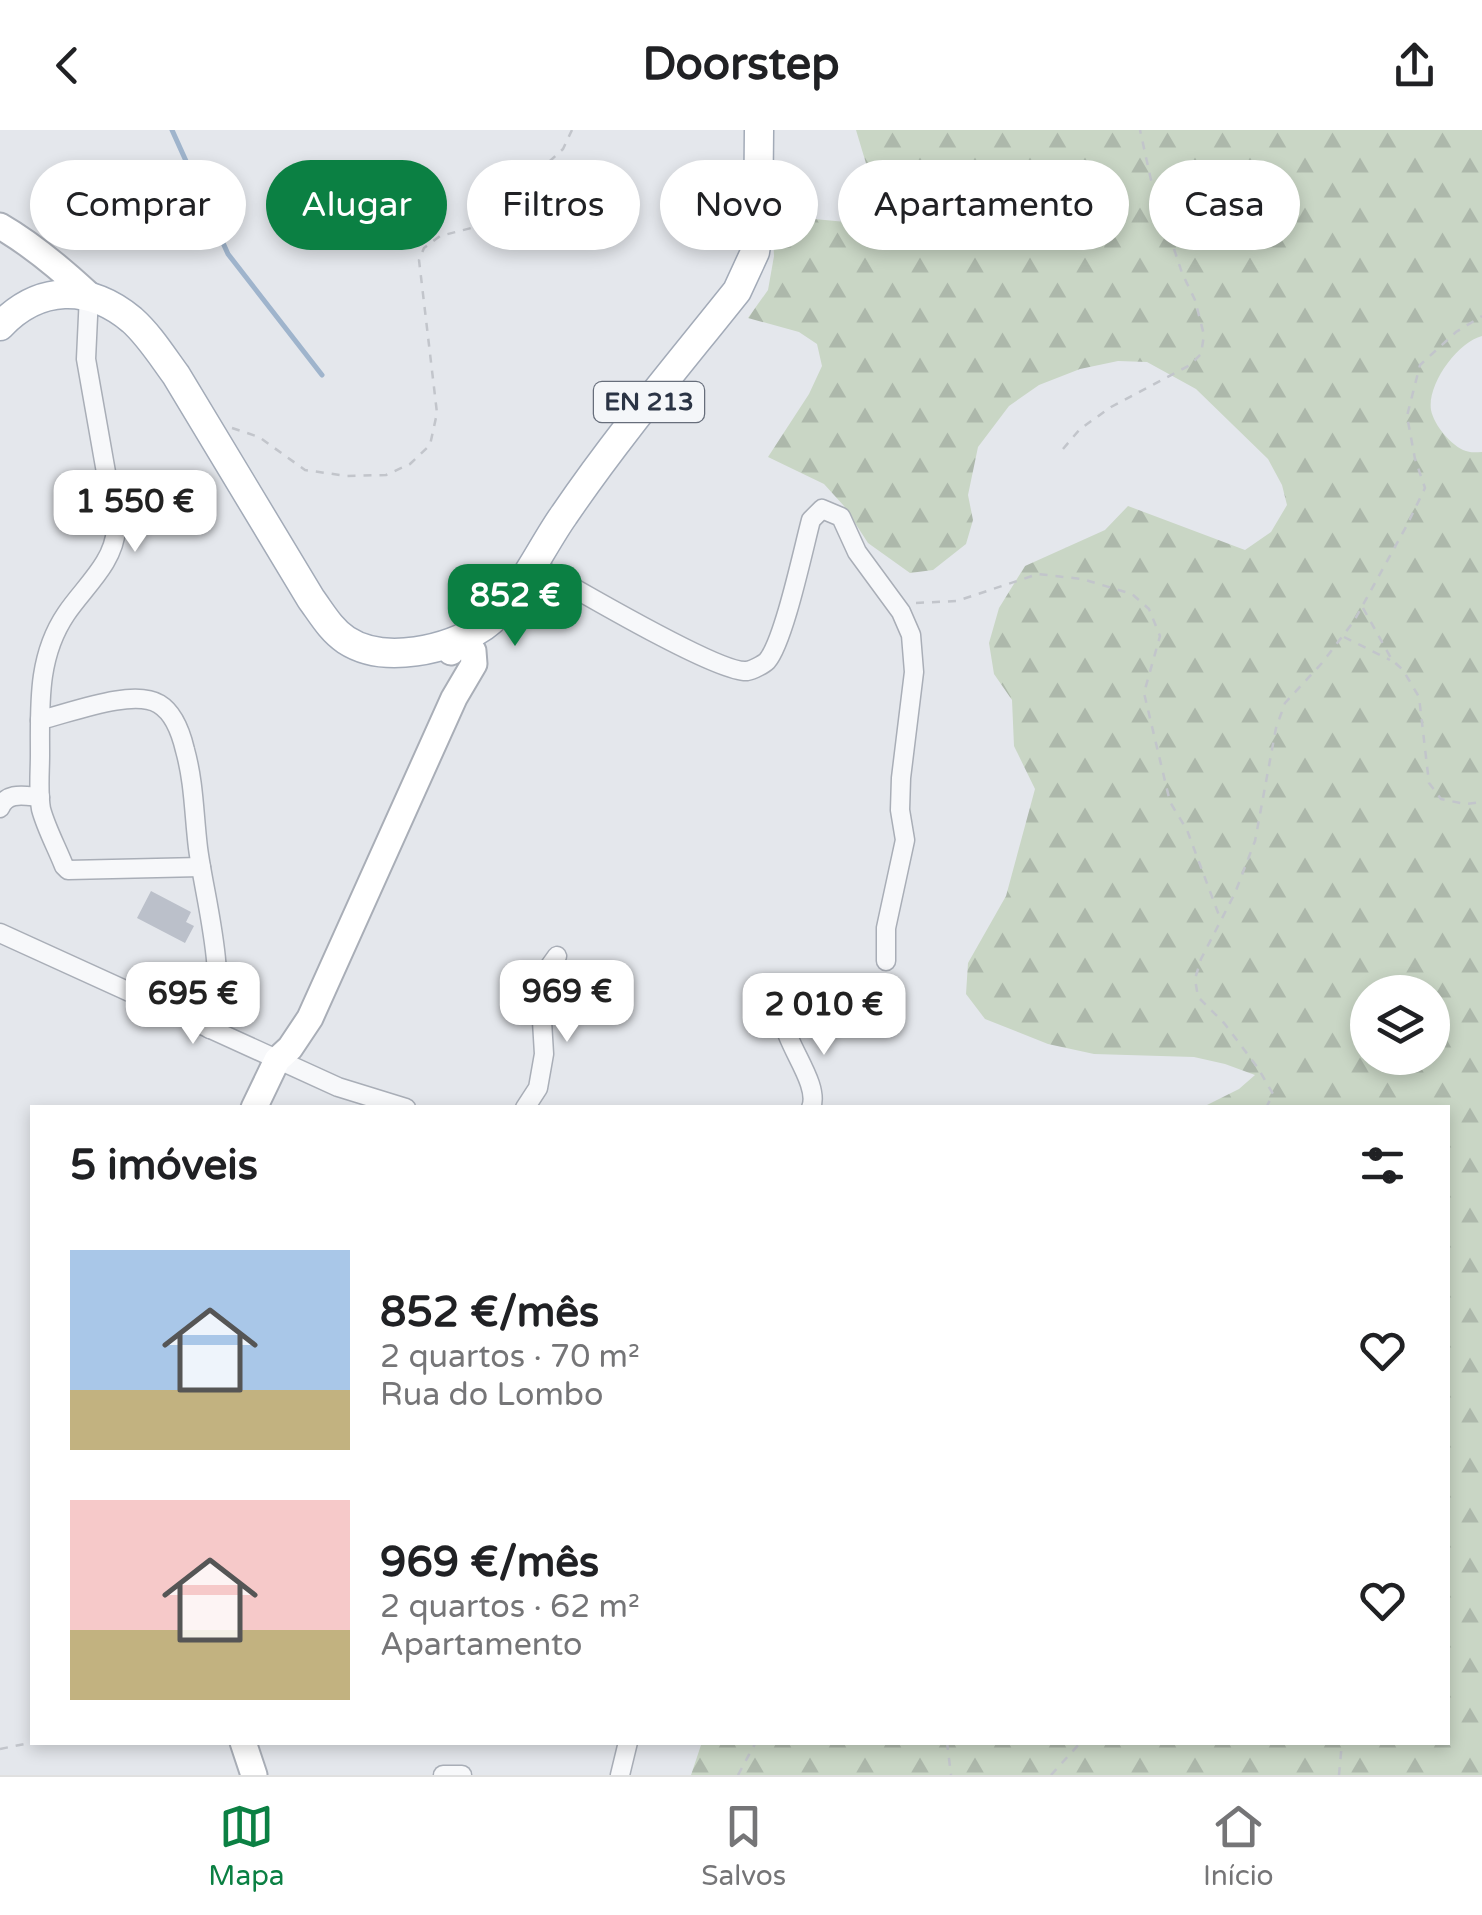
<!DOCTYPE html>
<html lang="pt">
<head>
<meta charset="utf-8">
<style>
  :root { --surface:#fff; --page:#f6f6f6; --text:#202124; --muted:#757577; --line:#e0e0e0; --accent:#0b8043 }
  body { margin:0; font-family:"Varela Round",sans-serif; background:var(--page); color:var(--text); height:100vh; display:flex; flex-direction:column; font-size:38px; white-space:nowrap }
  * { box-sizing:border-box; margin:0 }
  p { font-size:32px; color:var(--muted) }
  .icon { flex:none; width:55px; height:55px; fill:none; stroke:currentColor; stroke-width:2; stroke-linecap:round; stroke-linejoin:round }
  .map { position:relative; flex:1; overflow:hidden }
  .details { position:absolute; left:30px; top:975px; width:1420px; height:640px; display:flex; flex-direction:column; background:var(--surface); border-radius:0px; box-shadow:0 5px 15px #0003 }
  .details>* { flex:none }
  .guide { position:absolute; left:30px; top:30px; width:1422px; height:90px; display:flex; gap:20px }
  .fabs { position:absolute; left:1350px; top:845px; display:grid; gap:20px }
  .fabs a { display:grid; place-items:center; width:100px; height:100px; border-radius:50%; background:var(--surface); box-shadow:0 5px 15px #0003; font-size:50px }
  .price { position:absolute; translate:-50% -85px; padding:0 22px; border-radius:20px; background:#fff; color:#222; font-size:32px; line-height:65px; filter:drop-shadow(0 2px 5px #0008) }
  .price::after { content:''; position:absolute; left:50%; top:60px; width:30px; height:22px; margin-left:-15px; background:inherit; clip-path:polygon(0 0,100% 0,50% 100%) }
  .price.active { background:var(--accent); color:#fff }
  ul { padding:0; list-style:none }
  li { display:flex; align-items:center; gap:30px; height:250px; padding:0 40px }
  li span { display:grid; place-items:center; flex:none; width:280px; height:200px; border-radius:0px; color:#555 }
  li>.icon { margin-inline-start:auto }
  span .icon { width:120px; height:120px; fill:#fffc; stroke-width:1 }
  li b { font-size:42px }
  h2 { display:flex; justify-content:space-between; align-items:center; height:120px; padding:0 40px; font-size:42px }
  .pill { padding:0 35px; border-radius:45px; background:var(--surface); box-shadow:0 5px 15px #0003; font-size:35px; line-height:90px }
  .pill.active { background:var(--accent); color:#fff }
  header { display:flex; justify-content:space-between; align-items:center; height:130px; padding:0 40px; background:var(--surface); font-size:45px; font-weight:800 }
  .menu { display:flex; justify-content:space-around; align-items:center; height:140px; border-top:2px solid var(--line); background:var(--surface); font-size:28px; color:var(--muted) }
  .menu a { display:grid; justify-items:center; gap:5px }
  .menu .active { color:var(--accent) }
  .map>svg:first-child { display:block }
  .forest { fill:url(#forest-firs); fill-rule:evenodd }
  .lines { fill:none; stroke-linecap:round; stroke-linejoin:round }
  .stream { stroke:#9fb4cc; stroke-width:5 }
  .building { fill:#bbc0ca }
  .street-casing { stroke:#a9aeb7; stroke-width:21 }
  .secondary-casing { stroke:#a9aeb7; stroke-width:29 }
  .primary-casing { stroke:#a3abb8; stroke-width:31 }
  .path { stroke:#c2c5cb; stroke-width:2.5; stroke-dasharray:8 8; stroke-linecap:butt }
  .street { stroke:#f7f8fa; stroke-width:18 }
  .secondary { stroke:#fff; stroke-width:25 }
  .primary { stroke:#fff; stroke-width:28 }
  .labels { text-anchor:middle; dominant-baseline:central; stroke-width:8; stroke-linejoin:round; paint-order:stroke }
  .shield { fill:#f4f6f9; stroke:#676e7b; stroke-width:2.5 }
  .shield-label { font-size:25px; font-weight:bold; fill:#2b3445 }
</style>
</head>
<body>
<header><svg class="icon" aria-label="back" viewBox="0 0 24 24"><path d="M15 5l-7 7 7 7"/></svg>Doorstep<svg class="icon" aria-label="share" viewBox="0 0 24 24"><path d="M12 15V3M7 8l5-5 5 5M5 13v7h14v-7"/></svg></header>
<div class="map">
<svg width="1482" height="1645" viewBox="0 0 1482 1645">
  <defs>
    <pattern id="forest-firs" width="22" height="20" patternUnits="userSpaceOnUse" patternTransform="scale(2.5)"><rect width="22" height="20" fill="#c9d6c5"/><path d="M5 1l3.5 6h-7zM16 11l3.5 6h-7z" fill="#adb8ab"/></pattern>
  </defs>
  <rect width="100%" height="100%" fill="#e4e7ec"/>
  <path class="forest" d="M856 0H1482V206C1458 212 1427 254 1431 280 1434 295 1451 316 1466 321 1471 323 1477 322 1482 322V1645H691L702 1612H1448V978L1203 977 1239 959 1255 945 1225 934 1194 927 1094 924 1048 914 985 889 966 864 968 833 1006 766 1035 659 1014 616 1012 570 994 544 989 513 999 478 1025 436 1105 400 1128 376 1245 420 1271 402 1287 375 1282 355 1268 329 1196 259 1147 232 1118 231 1080 239 1039 255 1009 276 978 317 968 365 973 390 966 414 933 440 910 443 868 413 844 376 824 354 768 327 809 264 822 236 817 214 799 202 748 188 768 160 774 126 772 85 846 92 869 81 868 40ZM1368 862H1432V928H1368Z"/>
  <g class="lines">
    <polyline class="stream" points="172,0 228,124 322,245"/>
  </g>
  <polygon class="building" points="151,761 191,782 186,792 194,796 185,813 137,788"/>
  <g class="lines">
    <defs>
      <g id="street">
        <path d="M89 165 86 229 116 399C114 433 84 457 66 484 37 527 40 575 40 625 40 642 38 662 41 679 46 698 57 718 64 736L68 740 201 737"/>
        <path d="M532 434C566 453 718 544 747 541 753 540 764 534 767 531 784 511 803 420 811 390L822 379 841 387 857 422 901 482 911 505 914 542 901 648 900 680 905 710 886 798V831"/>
        <path d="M40 590C70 583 133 558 159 574 174 583 181 603 185 620 194 652 194 685 198 718 205 771 229 850 210 899"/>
        <path d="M0 678C7 661 25 666 40 667"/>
        <polyline points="0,803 338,957 406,978"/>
        <path d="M786 862C783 873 782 883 784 894 790 920 820 956 811 978"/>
        <polyline points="525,978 538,958 544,924 540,858 542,847 557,826"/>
        <polyline points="443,1645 462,1645"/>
        <polyline points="620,1645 628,1612"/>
      </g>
      <g id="secondary">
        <path d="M0 96C33 115 61 139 89 165"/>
        <polyline points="254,978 277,930 290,918 310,888 454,568 474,534 473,521 459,510 451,522"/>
        <polyline points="243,1612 254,1645"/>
      </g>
      <path id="primary" d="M0 196C39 155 89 154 132 190 149 205 162 226 176 245L311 469C322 484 331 500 346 510 384 535 448 520 484 496 516 474 541 417 564 385 617 307 678 235 737 161L755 122 758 102 759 0"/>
    </defs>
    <use href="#street" class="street-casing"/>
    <use href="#secondary" class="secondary-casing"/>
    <use href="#primary" class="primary-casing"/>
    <g class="path">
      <polyline points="232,298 259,307 305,340 347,346 386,345 410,334 430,315 437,283 419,130 424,118 440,106 479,96 563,19 572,0"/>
      <polyline points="1063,319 1080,299 1111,277 1190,235 1201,224 1204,205 1195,170 1182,143 1151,50 1140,0"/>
      <polyline points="916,473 957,471 1038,444 1082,449 1132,464 1149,479 1160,506 1144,563 1170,672 1187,700 1220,788"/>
      <polyline points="1363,478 1392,530 1403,540 1419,567 1429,653 1441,669 1465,674 1482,672"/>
      <polyline points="1344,507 1390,530"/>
      <polyline points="1266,978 1273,964 1258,938 1224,893 1198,867 1195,849 1201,829 1235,763 1255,711 1276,598 1285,573 1322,533 1354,491 1407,395 1425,358 1415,329 1407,286 1420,235 1456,202 1482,186"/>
      <polyline points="947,1612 951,1645"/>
      <polyline points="0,1619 34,1612"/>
      <polyline points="738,1645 756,1612"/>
      <polyline points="1051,1645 1081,1612"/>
      <polyline points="1339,1645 1342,1612"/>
    </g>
    <use href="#street" class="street"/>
    <use href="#secondary" class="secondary"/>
    <use href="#primary" class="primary"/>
  </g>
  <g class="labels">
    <rect class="shield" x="594" y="252" width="110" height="40" rx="8"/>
    <g class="shield-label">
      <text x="649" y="272">EN 213</text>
    </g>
  </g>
</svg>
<div class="fabs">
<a><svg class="icon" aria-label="layers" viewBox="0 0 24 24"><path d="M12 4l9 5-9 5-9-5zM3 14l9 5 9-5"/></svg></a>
</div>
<b class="price" style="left:135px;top:425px">1 550 €</b>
<b class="price active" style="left:515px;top:519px">852 €</b>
<b class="price" style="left:567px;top:915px">969 €</b>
<b class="price" style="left:193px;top:917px">695 €</b>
<b class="price" style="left:824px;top:928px">2 010 €</b>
<div class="guide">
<a class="pill">Comprar</a>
<a class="pill active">Alugar</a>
<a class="pill">Filtros</a>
<a class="pill">Novo</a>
<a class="pill">Apartamento</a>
<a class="pill">Casa</a>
</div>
<section class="details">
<h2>5 imóveis<svg class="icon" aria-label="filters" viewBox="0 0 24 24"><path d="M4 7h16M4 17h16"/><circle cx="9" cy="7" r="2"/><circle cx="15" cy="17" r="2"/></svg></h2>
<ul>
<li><span style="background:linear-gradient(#a9c7e8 70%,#c2b280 0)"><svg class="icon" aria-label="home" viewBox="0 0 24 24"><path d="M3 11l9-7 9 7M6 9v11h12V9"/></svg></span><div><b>852 €/mês</b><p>2 quartos · 70 m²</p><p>Rua do Lombo</p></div><svg class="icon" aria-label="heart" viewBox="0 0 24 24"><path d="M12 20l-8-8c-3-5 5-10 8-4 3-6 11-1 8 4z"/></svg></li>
<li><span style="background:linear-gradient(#f6c9c9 65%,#c2b280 0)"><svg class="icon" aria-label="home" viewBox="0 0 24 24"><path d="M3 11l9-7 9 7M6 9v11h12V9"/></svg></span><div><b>969 €/mês</b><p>2 quartos · 62 m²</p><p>Apartamento</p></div><svg class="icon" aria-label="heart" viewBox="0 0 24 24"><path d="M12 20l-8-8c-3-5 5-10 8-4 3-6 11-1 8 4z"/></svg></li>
</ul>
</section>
</div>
<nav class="menu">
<a class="active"><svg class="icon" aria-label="map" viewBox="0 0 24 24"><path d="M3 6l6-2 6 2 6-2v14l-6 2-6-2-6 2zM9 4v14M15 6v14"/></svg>Mapa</a>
<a><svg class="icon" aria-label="saved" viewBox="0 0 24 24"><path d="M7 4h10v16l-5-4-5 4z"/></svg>Salvos</a>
<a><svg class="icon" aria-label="home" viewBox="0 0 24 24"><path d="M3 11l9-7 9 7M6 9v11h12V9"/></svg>Início</a>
</nav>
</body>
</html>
